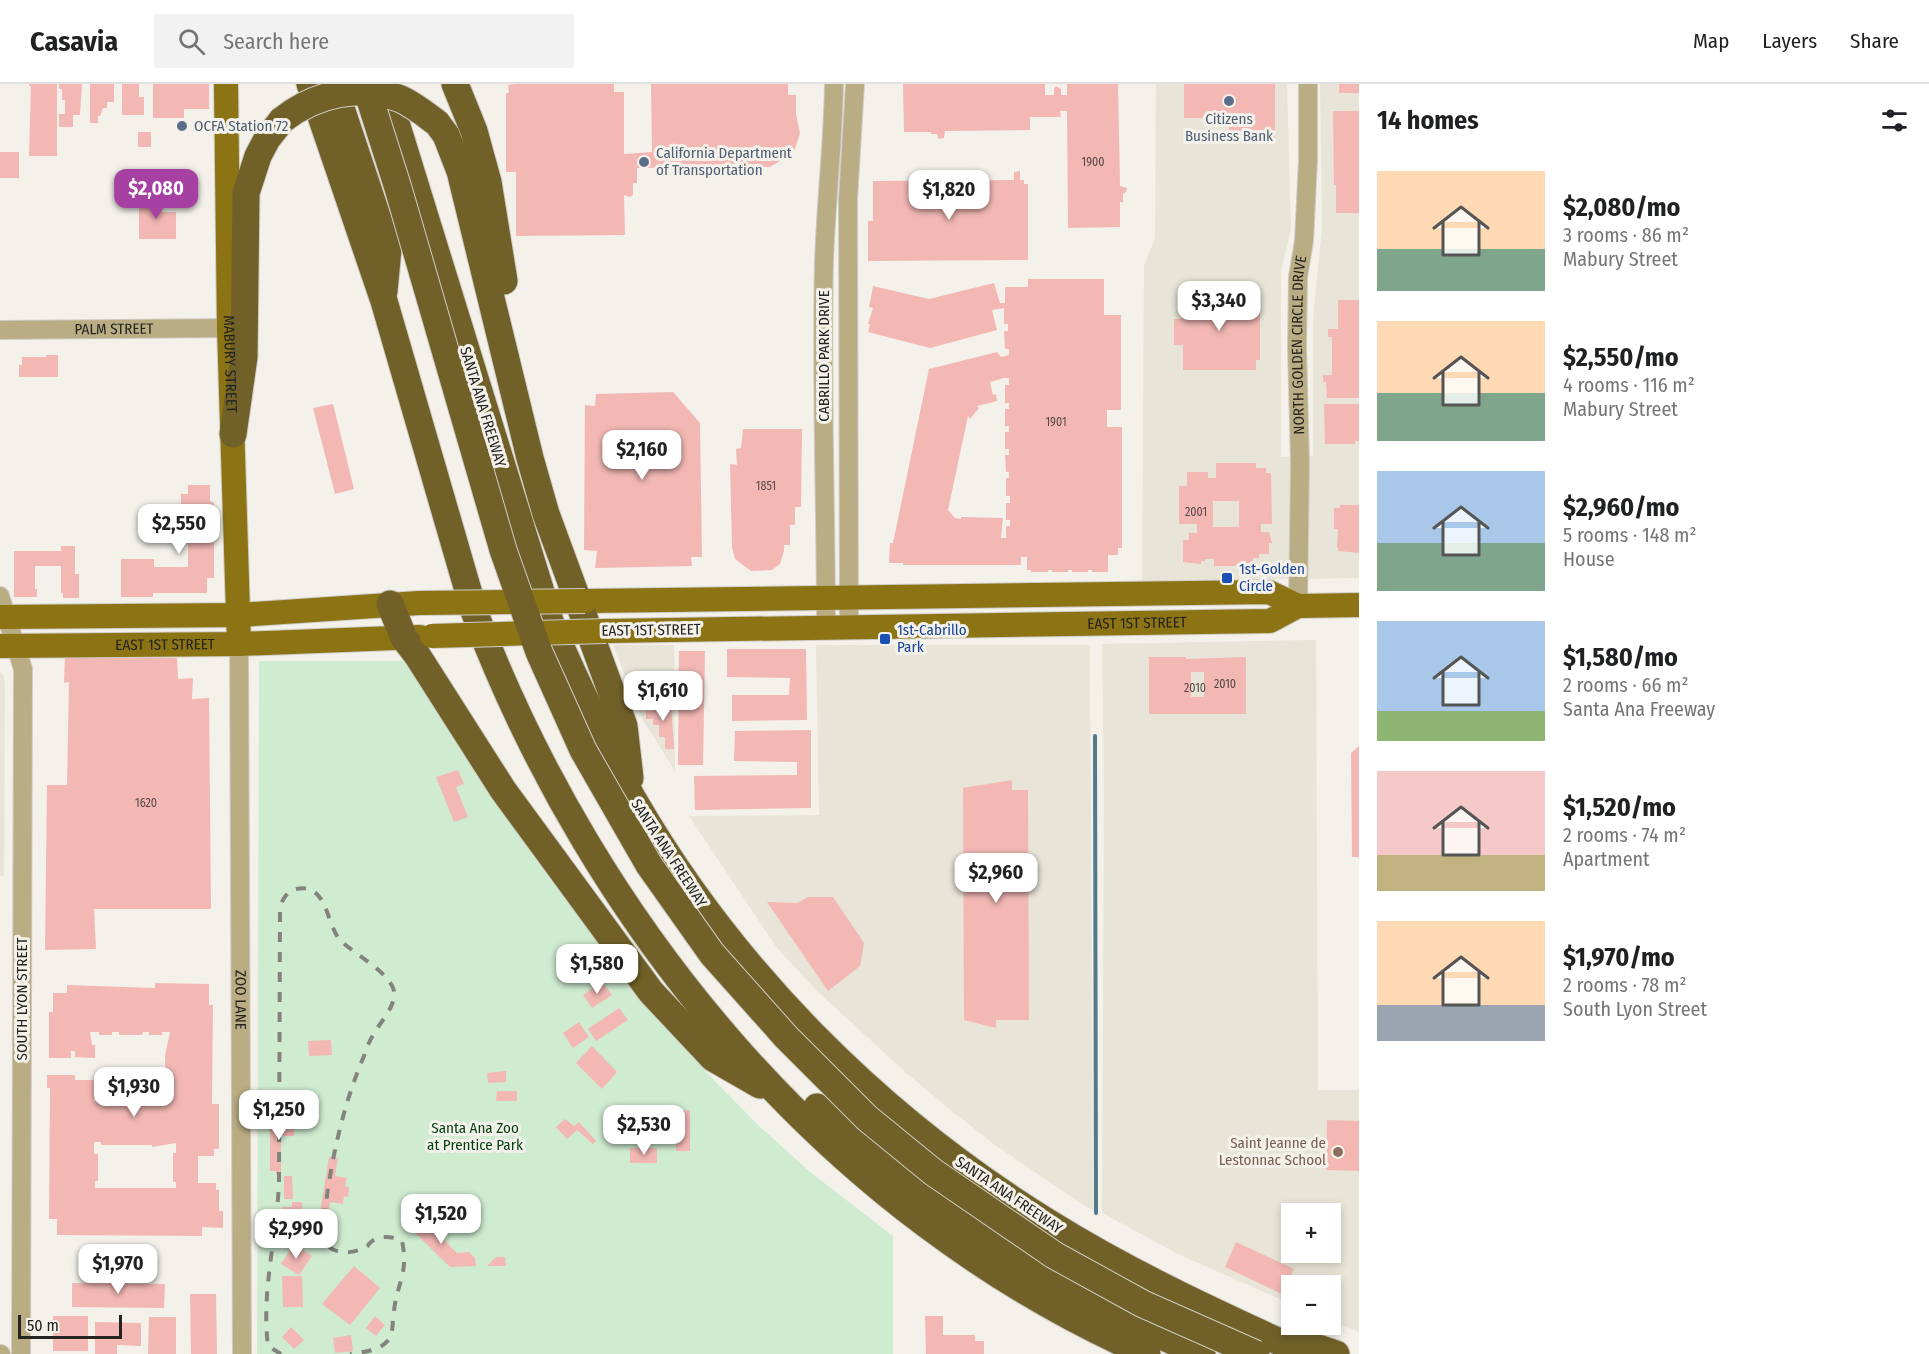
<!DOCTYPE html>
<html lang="en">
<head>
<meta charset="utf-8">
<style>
  :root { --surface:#fff; --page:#f2f2f2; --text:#202124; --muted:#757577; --line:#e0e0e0; --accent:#a740a3 }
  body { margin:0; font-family:"Fira Sans Condensed",sans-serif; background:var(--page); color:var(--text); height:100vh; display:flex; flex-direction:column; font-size:22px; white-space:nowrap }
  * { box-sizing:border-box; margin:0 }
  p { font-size:20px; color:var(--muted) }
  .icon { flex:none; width:33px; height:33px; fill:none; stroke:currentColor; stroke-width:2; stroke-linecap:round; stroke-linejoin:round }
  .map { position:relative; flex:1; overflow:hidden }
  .panel { display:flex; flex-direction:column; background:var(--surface); width:570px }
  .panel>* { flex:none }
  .buttons { position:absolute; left:1281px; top:1119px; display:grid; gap:12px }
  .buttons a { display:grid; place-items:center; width:60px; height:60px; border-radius:0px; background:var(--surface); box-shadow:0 3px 9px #0003; font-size:30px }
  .scale { position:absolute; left:18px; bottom:15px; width:104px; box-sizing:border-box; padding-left:6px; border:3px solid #242421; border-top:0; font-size:16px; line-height:21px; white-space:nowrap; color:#242421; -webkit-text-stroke:4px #f3f1ea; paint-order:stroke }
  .price { position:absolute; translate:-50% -51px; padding:0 14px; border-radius:12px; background:#fff; color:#222; font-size:20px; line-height:39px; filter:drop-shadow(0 2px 3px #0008) }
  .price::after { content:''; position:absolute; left:50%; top:36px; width:18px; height:14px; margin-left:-9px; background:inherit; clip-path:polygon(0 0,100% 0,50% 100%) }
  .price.selected { background:var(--accent); color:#fff }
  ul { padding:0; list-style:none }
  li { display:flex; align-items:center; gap:18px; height:150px; padding:0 18px }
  li span { display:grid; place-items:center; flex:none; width:168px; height:120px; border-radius:0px; color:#555 }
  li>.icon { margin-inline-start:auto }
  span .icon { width:72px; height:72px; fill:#fffc; stroke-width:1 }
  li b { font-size:26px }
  h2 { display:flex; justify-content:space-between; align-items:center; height:72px; padding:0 18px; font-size:26px }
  header { display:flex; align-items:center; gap:36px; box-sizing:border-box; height:84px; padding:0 30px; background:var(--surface); border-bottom:2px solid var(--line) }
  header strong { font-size:28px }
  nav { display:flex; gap:33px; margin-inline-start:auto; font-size:21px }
  .search { width:420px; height:54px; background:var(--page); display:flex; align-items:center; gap:15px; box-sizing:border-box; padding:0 21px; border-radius:0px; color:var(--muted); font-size:22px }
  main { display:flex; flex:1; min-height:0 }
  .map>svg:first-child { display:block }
  .built { fill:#e8e4d7; fill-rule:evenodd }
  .green { fill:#cfebd0 }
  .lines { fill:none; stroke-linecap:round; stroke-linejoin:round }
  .stream { stroke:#53798a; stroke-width:4 }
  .building { fill:#f3b8b4; fill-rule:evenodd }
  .minor-casing { stroke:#ceccc6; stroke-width:20 }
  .major-casing { stroke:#ceccc6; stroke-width:26 }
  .highway-casing { stroke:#ceccc6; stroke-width:29 }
  .minor { stroke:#baad84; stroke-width:18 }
  .major { stroke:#8c7314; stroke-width:24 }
  .highway { stroke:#716129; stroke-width:27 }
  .rail { stroke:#84837e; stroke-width:4; stroke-dasharray:10 10; stroke-linecap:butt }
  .major-bridge-casing { stroke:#ceccc6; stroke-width:26; stroke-linecap:butt }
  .highway-bridge-casing { stroke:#ceccc6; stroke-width:29; stroke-linecap:butt }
  .major-bridge { stroke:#8c7314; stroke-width:24 }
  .highway-bridge { stroke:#716129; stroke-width:27 }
  .service-dot { fill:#5c6f8a; stroke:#f3f1ea; stroke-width:2 }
  .transit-dot { fill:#1a4fb4; stroke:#f3f1ea; stroke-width:2 }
  .education-dot { fill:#8d6e63; stroke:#f3f1ea; stroke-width:2 }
  .labels { text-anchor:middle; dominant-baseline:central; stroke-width:6; stroke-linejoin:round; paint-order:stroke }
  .number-label { font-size:12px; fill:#584946 }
  .service-label { font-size:15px; fill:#4e5e75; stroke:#f3f1ea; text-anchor:start }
  .street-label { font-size:15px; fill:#242421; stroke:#f3f1ea }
  .transit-label { font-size:15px; fill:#164399; stroke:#f3f1ea; text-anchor:start }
  .park-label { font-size:15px; fill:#003f0e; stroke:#f3f1ea }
  .education-label { font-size:15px; fill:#785e54; stroke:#f3f1ea; text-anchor:end }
</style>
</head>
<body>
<header>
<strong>Casavia</strong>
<div class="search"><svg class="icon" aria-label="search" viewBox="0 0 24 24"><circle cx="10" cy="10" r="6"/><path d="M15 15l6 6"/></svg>Search here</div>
<nav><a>Map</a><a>Layers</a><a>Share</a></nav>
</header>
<main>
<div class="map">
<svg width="1359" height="1270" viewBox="0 0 1359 1270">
  <rect width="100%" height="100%" fill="#f3f1ea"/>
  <g class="built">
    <polygon points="1156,0 1287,0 1291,144 1281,188 1281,373 1313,372 1313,234 1322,144 1320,0 1359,0 1359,494 1142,497 1144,182 1155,154"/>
    <path d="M1316 556 1318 1006H1359V1248L1331 1237 1330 1202H1292L1291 1220 1180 1171 1102 1129 1104 720 1102 560ZM1292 1130H1330V1168H1292Z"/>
    <polygon points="613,561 674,561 675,687 643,636"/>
    <polygon points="816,561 1090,561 1093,1127 995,1061 948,1024 902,985 817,907 777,864 689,732 819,731"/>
    <polygon points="0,587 4,592 5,601 4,792 0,792"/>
  </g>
  <polygon class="green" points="259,577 403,577 439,625 550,794 653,928 708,990 758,1041 810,1088 893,1152 893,1270 257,1270"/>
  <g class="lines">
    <polyline class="stream" points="1095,652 1096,1129"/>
  </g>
  <g class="building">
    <polygon points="29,0 57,0 57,72 29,72 31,2 29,2"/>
    <polygon points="59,0 82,0 80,31 73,31 73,43 59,43 59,30 65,30 65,16 62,16 62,5 59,5"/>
    <polygon points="90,0 114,0 114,18 107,18 107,24 103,24 100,32 98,32 98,39 90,39"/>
    <polygon points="122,0 139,0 139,13 144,13 144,31 122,31"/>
    <polygon points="153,0 209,0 209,25 184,25 184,34 153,34"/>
    <polygon points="516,0 614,0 614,8 624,8 624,70 652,68 651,0 788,0 788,11 796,11 796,30 800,49 795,65 790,71 770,83 637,84 637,99 633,99 633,111 630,113 624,111 625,151 516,152 516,88 506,88 506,9 509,9 508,1"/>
    <polygon points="903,0 1045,0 1045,11 1054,11 1054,5 1056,2 1061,5 1061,11 1067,11 1067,0 1118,0 1120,102 1127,104 1126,108 1123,110 1123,118 1120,118 1120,143 1068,144 1067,27 1060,27 1061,33 1030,33 1030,46 945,47 944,54 939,55 937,50 931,50 931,48 904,48"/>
    <polygon points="1184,0 1275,0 1275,54 1255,54 1254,50 1254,58 1240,58 1240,50 1242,49 1229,49 1229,34 1184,34"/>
    <rect x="1339" y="0" width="20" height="9"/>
    <polygon points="1333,27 1359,27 1359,129 1336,129 1336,101 1334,101"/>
    <rect x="138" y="48" width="13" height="15"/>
    <rect x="0" y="68" width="19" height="26"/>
    <polygon points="1020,87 1020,96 1024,96 1024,100 1028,100 1028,176 868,177 868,137 873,137 873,97 1014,96 1014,88"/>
    <polygon points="139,112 160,112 162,128 176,128 176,155 139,155"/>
    <path d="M1028 195H1104V231H1121V326H1107V343H1122V464H1118V471H1108V488H1092V486H1088V488H1072V486H1068V488H1052V486H1048V488H1031V486H1027V473H1021V481H903V479H889L890 459H893L929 285 997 268 1001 273 1009 271V265H1005L1004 247H1008V240H1004V224L992 226 997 246 930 264 868 248 870 240H868L873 224 869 223 873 202 929 215 994 199 1000 219H1005V203H1028ZM1004 294H1009V301H1005V319H1009V325H1005V342H1009V348H1005V365H1009V371H1005L1006 388H1009V394H1006V412H1010V419H1006V436H1010V442H1006V454H1001L1003 434 961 433V435L955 434 948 426 968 332 970 335 979 324 977 322 997 317 996 310 993 311 990 298Z"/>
    <polygon points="1182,210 1255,210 1255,219 1260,219 1260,276 1256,276 1256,286 1183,286 1183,261 1174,261 1174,235 1182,235"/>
    <polygon points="1338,216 1359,216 1359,314 1327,314 1326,298 1323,298 1323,291 1332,291 1332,253 1328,253 1328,245 1338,245"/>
    <polygon points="46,271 58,271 58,293 19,293 19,281 22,281 22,273 46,273"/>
    <polygon points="673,308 700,339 702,473 691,473 692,482 595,484 597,467 584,466 585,321 595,322 596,310"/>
    <polygon points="333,320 354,405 335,410 313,324"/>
    <polygon points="1324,320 1359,320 1359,357 1355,357 1355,360 1325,360"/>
    <polygon points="743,345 802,345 801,423 795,423 795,441 790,441 790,461 784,461 784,467 780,480 772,486 751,487 735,475 732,463 730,380 737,381 736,365 741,364"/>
    <path d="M1216 379H1256V384H1266V389H1271L1272 440H1261V448H1269L1272 459H1269V470H1259V474H1253V482H1214V475H1205V477H1201V480L1183 478V456H1189V449H1197V440H1179V402H1187V388H1208V394H1216ZM1213 417H1239V443H1213Z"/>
    <polygon points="188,401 210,401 210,417 214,419 214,494 207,494 207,509 153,509 153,513 121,513 121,475 154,475 154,483 188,483 188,440 184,440 184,429 181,429 181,410 188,410"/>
    <polygon points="1340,421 1359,421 1359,469 1338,467 1338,463 1337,463 1338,445 1334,445 1334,424 1340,424"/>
    <polygon points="61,462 75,462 75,490 79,490 79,514 63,514 63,509 61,509 61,482 35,482 35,505 37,505 37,513 14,513 14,467 61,467"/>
    <polygon points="727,565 806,565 807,636 732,637 732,611 789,611 790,594 727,593"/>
    <polygon points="679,567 705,567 703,681 678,681"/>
    <polygon points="65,573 177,574 178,595 193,594 192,615 209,614 211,825 94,825 96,865 45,866 47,701 67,701 69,598 64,599"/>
    <path d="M1149 573H1186V575L1246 573V630H1149ZM1191 588H1204V613H1191Z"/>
    <polygon points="661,617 671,617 674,665 665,665 665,653 659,653 659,641 653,641 653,635 646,635 646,627 652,627 653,620 661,620"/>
    <polygon points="811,646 811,724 695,726 694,692 797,691 797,678 734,677 735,647"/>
    <polygon points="1359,662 1359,773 1352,773 1351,669"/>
    <polygon points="458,686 464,700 456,703 468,733 454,738 436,693"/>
    <polygon points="1012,696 1012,706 1028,706 1029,936 996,936 996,944 964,936 963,704"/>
    <polygon points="808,813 833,813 864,859 860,882 828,907 767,818 797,819"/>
    <polygon points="602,898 612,911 592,924 583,911"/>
    <path d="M155 899 209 900V921H213L212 1020H219V1065H214V1072H198V1099H216V1106H219V1127H223V1144L202 1143V1152L57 1151V1135H49L50 1004H47V991H75V996H96L94 1017H110V1015L166 1017 165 972 170 948H162V951H149V948H143L142 951H119V948H112V951H99V948H90L92 961H95V974L75 973V967H71V974H49V928H53V909H67V901L155 904ZM94 1058H101V1061H152V1063L176 1059V1069H173V1098H176V1104H95V1097H98V1070H94Z"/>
    <polygon points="619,924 628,936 596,957 588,945"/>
    <polygon points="579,938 589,953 573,964 563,949"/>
    <polygon points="331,956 332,971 309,972 308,957"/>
    <polygon points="592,962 617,988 602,1005 576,979"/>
    <polygon points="506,987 506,998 488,999 487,989"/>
    <polygon points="497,1007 517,1007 517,1017 496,1017"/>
    <polygon points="690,1026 690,1067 676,1067 675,1027"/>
    <polygon points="277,1033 282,1033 282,1036 294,1036 294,1052 281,1052 281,1091 276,1091 276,1087 270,1087 270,1036 277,1036"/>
    <polygon points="565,1035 574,1042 579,1038 596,1057 593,1060 577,1046 567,1055 556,1043"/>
    <polygon points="1327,1036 1359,1037 1359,1087 1326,1086"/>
    <rect x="630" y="1064" width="27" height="15"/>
    <polygon points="329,1073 338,1074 335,1092 347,1094 345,1102 349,1103 348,1113 344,1112 343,1120 330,1118 327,1136 319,1135"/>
    <polygon points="284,1092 292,1092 293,1115 284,1115"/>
    <polygon points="292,1118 302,1118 302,1149 292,1149 292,1144 282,1144 282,1123 292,1123"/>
    <polygon points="418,1131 434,1146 442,1146 443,1155 457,1169 469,1168 475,1174 476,1182 450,1183 408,1142"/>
    <polygon points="1236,1158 1294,1185 1282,1210 1225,1183"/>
    <polygon points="294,1160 312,1172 299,1191 281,1180"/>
    <polygon points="496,1173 505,1173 506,1182 487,1182"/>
    <polygon points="354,1182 380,1204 350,1241 322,1220"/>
    <polygon points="282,1192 302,1192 303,1223 283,1223"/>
    <polygon points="72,1199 165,1200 164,1224 72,1223"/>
    <polygon points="190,1210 216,1210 217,1270 191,1270"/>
    <rect x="53" y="1232" width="35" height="35"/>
    <polygon points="375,1232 385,1241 376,1252 366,1244"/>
    <polygon points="925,1232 943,1232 943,1251 975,1251 975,1257 984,1257 984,1270 926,1270"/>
    <polygon points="149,1233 176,1233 176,1270 148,1270"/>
    <polygon points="95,1238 141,1239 141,1262 117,1261 117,1270 95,1270"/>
    <polygon points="291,1243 304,1256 294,1265 282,1253"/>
    <polygon points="351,1251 353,1267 335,1269 333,1254"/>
  </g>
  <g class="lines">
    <defs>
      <g id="minor">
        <path id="s1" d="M0 246 229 244"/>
        <polyline points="0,512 23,585 21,1270"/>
        <path id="s2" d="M1298 522 1300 379 1297 263 1298 193 1304 157 1308 76V0"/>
        <polyline points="849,543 848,115 855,0"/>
        <path d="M826 544C826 422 821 300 824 178 826 118 833 60 834 0"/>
        <path id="s3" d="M239 560 242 1270"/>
        <polyline points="0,1270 1,1270"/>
      </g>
      <g id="major">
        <path id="s4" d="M226 0 229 244 239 560"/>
        <polyline points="585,517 1269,508 1298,522 1359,521"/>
        <polyline points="0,533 239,531 419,519"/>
        <path id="s5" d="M606 547 1270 537 1298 522"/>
        <path id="s6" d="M0 562 239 560 420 553"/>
      </g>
      <g id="highway">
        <path d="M310 0 384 217 474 527C594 844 832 1132 1147 1270"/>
        <polyline points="333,0 388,165 384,207"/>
        <path d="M384 0 550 537C567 579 587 620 607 661 615 679 623 698 633 715 733 888 879 1034 1049 1139 1131 1190 1218 1230 1306 1270"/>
        <polyline points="455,0 474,47 488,98 504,197"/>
        <polyline points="437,39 446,51 460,87 530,374 546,430 624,642 630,694"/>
        <polyline points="233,350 244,273 246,109 258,72 267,55 282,36"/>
        <polyline points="390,520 404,554 417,571 503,706 651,908 713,974 760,1001"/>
        <path d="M817 1023C898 1093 983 1161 1079 1211 1119 1233 1160 1252 1202 1270"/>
        <polyline points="1289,1254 1336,1270"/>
      </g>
    </defs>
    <use href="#minor" class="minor-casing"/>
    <use href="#major" class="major-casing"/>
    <use href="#highway" class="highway-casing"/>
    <use href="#minor" class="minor"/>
    <use href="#major" class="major"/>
    <use href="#highway" class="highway"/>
    <path class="rail" d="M281 1270 268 1262C261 1207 277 1153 279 1098L280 824C282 816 287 807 296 805 329 798 325 842 342 858 355 870 390 889 394 907 396 923 380 938 373 951 369 958 366 965 364 972 341 1026 329 1086 323 1144 324 1150 324 1158 328 1162 337 1171 354 1169 364 1164 370 1162 366 1162 371 1158 379 1151 393 1152 402 1157 409 1189 397 1199 394 1227 392 1236 394 1247 389 1255 381 1267 363 1268 350 1270"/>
    <defs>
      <g id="major-bridge">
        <polyline points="419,519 585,517"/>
        <polyline points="432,552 606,547"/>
      </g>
      <g id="highway-bridge">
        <polyline points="365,0 398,104 503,466 539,568 583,666 649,781 712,870 786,953 867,1034 933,1088 1054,1171 1143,1220 1256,1270"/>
        <path d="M282 36C316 9 360 0 401 15 414 21 425 30 437 39"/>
      </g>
    </defs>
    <use href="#major-bridge" class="major-bridge-casing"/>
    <use href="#highway-bridge" class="highway-bridge-casing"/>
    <use href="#major-bridge" class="major-bridge"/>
    <use href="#highway-bridge" class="highway-bridge"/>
  </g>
  <g class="service-dot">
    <circle cx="1229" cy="17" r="6"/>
    <circle cx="182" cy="42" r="6"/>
    <circle cx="644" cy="78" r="6"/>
  </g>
  <g class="transit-dot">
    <rect x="1221" y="488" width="12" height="12" rx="3"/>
    <rect x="879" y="549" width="12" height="12" rx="3"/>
  </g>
  <circle class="education-dot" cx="1338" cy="1068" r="6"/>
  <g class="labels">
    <g class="number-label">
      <text x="1093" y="78">1900</text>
      <text x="1056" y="338">1901</text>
      <text x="766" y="402">1851</text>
      <text x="1196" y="428">2001</text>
      <text x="1225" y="600">2010</text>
      <text x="1195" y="604">2010</text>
      <text x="146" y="719">1620</text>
    </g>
    <g class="service-label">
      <text x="1229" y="35" text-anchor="middle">Citizens<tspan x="1229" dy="17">Business Bank</tspan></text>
      <text x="194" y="42">OCFA Station 72</text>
      <text x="656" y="69">California Department<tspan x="656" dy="17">of Transportation</tspan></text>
    </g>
    <g class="street-label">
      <text stroke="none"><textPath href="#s1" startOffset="114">PALM STREET</textPath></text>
      <text stroke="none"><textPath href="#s2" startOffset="261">NORTH GOLDEN CIRCLE DRIVE</textPath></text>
      <text transform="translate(824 272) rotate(-90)">CABRILLO PARK DRIVE</text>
      <text stroke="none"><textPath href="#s4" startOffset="280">MABURY STREET</textPath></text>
      <text transform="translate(483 323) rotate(73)">SANTA ANA FREEWAY</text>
      <text stroke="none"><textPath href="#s5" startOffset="531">EAST 1ST STREET</textPath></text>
      <text transform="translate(651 546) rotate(-1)">EAST 1ST STREET</text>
      <text stroke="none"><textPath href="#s6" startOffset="165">EAST 1ST STREET</textPath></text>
      <text transform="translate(669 769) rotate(57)">SANTA ANA FREEWAY</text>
      <text transform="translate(22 915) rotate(-90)">SOUTH LYON STREET</text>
      <text stroke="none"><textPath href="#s3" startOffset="356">ZOO LANE</textPath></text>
      <text transform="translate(1009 1111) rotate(34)">SANTA ANA FREEWAY</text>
    </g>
    <g class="transit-label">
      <text x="1239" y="485">1st-Golden<tspan x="1239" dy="17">Circle</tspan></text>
      <text x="897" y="546">1st-Cabrillo<tspan x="897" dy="17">Park</tspan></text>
    </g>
    <g class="park-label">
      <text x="475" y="1044">Santa Ana Zoo<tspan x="475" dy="17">at Prentice Park</tspan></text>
    </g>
    <g class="education-label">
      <text x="1326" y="1059">Saint Jeanne de<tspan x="1326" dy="17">Lestonnac School</tspan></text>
    </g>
  </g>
</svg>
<div class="buttons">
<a>+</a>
<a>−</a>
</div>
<div class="scale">50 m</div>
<b class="price selected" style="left:156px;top:136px">$2,080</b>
<b class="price" style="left:949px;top:137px">$1,820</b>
<b class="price" style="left:1219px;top:248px">$3,340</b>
<b class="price" style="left:642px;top:397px">$2,160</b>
<b class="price" style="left:179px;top:471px">$2,550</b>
<b class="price" style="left:663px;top:638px">$1,610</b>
<b class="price" style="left:996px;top:820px">$2,960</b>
<b class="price" style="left:597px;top:911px">$1,580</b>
<b class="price" style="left:134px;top:1034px">$1,930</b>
<b class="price" style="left:279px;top:1057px">$1,250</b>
<b class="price" style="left:644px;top:1072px">$2,530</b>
<b class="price" style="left:441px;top:1161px">$1,520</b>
<b class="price" style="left:296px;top:1176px">$2,990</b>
<b class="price" style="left:118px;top:1211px">$1,970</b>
</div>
<section class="panel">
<h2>14 homes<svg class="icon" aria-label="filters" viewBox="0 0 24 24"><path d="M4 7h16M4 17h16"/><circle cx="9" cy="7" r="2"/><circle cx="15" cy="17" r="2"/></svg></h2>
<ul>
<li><span style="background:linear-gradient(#ffd9b3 65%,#7fa58c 0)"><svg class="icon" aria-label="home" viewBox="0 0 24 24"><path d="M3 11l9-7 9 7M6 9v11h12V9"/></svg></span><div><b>$2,080/mo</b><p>3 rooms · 86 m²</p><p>Mabury Street</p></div></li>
<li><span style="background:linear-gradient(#ffd9b3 60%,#7fa58c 0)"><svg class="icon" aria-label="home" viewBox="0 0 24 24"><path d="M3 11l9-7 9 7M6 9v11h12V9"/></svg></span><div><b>$2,550/mo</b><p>4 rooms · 116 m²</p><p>Mabury Street</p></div></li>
<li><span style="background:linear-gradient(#a9c7e8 60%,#7fa58c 0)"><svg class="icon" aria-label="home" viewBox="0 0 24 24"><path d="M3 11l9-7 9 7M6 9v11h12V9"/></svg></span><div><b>$2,960/mo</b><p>5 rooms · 148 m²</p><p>House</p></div></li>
<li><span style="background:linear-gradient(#a9c7e8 75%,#8fb573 0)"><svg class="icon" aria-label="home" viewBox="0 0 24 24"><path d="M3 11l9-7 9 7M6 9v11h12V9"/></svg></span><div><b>$1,580/mo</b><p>2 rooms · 66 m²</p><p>Santa Ana Freeway</p></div></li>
<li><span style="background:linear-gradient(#f6c9c9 70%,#c2b280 0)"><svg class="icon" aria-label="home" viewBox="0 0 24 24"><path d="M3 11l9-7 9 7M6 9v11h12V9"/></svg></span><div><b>$1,520/mo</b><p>2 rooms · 74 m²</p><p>Apartment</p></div></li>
<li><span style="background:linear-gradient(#ffd9b3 70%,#9aa5b1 0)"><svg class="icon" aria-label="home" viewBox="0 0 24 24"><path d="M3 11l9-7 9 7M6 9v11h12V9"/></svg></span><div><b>$1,970/mo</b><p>2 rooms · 78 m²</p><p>South Lyon Street</p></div></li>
</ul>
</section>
</main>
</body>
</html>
